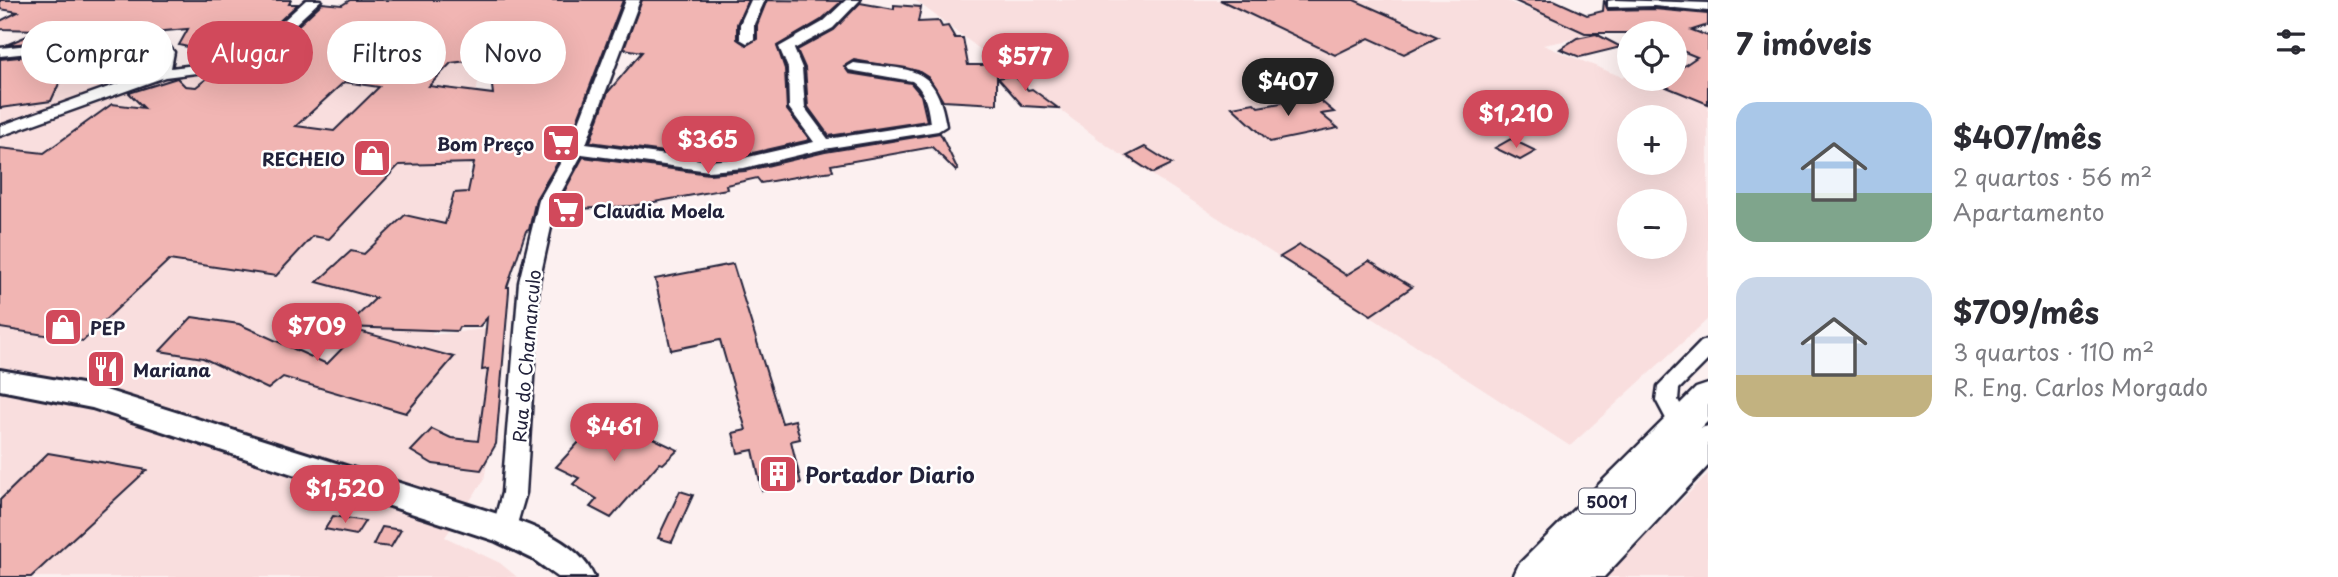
<!DOCTYPE html>
<html lang="pt">
<head>
<meta charset="utf-8">
<style>
  :root { --surface:#fff; --page:#f7f7f7; --text:#2b2b33; --muted:#7c7c81; --accent:#d1495b }
  body { margin:0; font-family:"Playpen Sans",sans-serif; background:var(--page); color:var(--text); height:100vh; display:flex; flex-direction:column; font-size:26px; white-space:nowrap }
  * { box-sizing:border-box; margin:0 }
  p { font-size:23px; color:var(--muted) }
  .icon { flex:none; width:38px; height:38px; fill:none; stroke:currentColor; stroke-width:2; stroke-linecap:round; stroke-linejoin:round }
  .map { position:relative; flex:1; overflow:hidden }
  .details { display:flex; flex-direction:column; background:var(--surface); width:630px }
  .details>* { flex:none }
  .hud { position:absolute; left:21px; top:21px; width:665px; height:63px; display:flex; gap:14px }
  .tools { position:absolute; left:1617px; top:21px; display:grid; gap:14px }
  .tools a { display:grid; place-items:center; width:70px; height:70px; border-radius:50%; background:var(--surface); box-shadow:0 7px 28px #0002; font-size:35px }
  .price { position:absolute; translate:-50% -60px; padding:0 16px; border-radius:24px; background:var(--accent); color:#fff; font-size:23px; line-height:46px; filter:drop-shadow(0 2px 4px #0008) }
  .price::after { content:''; position:absolute; left:50%; top:42px; width:21px; height:16px; margin-left:-10px; background:inherit; clip-path:polygon(0 0,100% 0,50% 100%) }
  .price.active { background:#222; color:#fff }
  ul { padding:0; list-style:none }
  li { display:flex; align-items:center; gap:21px; height:175px; padding:0 28px }
  li span { display:grid; place-items:center; flex:none; width:196px; height:140px; border-radius:21px; color:#555 }
  li>.icon { margin-inline-start:auto }
  span .icon { width:84px; height:84px; fill:#fffc; stroke-width:1 }
  li b { font-size:30px }
  h2 { display:flex; justify-content:space-between; align-items:center; height:84px; padding:0 28px; font-size:30px }
  .chip { padding:0 24px; border-radius:32px; background:var(--surface); box-shadow:0 7px 28px #0002; font-size:24px; line-height:63px }
  .chip.active { background:var(--accent); color:#fff }
  main { display:flex; flex:1; min-height:0 }
  .map>svg:first-child { display:block }
  .built { fill:#f9dede; fill-rule:evenodd }
  .building { fill:#f1b5b3; stroke:#22223b; stroke-width:2; fill-rule:evenodd }
  .lines { fill:none; stroke-linecap:round; stroke-linejoin:round }
  .minor-casing { stroke:#22223b; stroke-width:5 }
  .tertiary-casing { stroke:#22223b; stroke-width:6 }
  .trunk-casing { stroke:#22223b; stroke-width:5 }
  .minor { fill:#fff; fill-rule:evenodd }
  .tertiary { fill:#fff; fill-rule:evenodd }
  .trunk { fill:#fff; fill-rule:evenodd }
  .labels { text-anchor:middle; dominant-baseline:central; stroke-width:5; stroke-linejoin:round; paint-order:stroke }
  .shield { fill:#fff; stroke:#646476; stroke-width:2 }
  .shield-label { font-size:16px; font-weight:bold; fill:#22223b }
  .poi-label { font-size:18px; font-weight:bold; fill:#22223b; stroke:#fff; text-anchor:start }
  .street-label { font-size:18px; fill:#22223b; stroke:#fff }
  .near-poi-label { font-size:21px; font-weight:bold; fill:#22223b; stroke:#fff; text-anchor:start }
</style>
</head>
<body>
<main>
<div class="map">
<svg width="1708" height="577" viewBox="0 0 1708 577">
  <rect width="100%" height="100%" fill="#fcf0f0"/>
  <filter id="ink" filterUnits="userSpaceOnUse"><feTurbulence type="fractalNoise" baseFrequency=".0143" numOctaves="2"/><feDisplacementMap in="SourceGraphic" scale="14" xChannelSelector="R" yChannelSelector="G"/><feConvolveMatrix kernelMatrix="1 2 1 2 8 2 1 2 1" color-interpolation-filters="sRGB"/></filter>
  <g filter="url(#ink)">
    <g class="built">
      <path d="M915 0H1504L1595 35 1543 45 1622 77 1629 73V79H1675V51L1708 35V319L1570 446 1109 147ZM1629 117H1675V163H1629ZM1629 201H1675V247H1629Z"/>
      <polygon points="289,45 482,53 473,117 468,190 432,335 486,329 488,457 484,480 445,537 500,563 517,577 0,577 0,80 158,56 159,66 171,73"/>
      <polygon points="1708,474 1708,577 1604,577"/>
    </g>
    <g class="building">
      <polygon points="0,0 291,0 289,4 298,4 249,49 208,60 203,59 201,50 179,45 188,29 6,45 41,30 0,29 0,21 18,12 0,9"/>
      <path d="M350 0H623L567 147 536 199 529 230 526 231 507 287H509V291L496 444 481 470 433 464 411 451 432 429 451 438 478 441 488 369 482 370 487 318 479 327H459L457 331 346 327 376 298 317 282 351 251 364 254 405 215 445 224 454 193 468 192 474 163 399 165 329 239 313 236 276 276 169 260 83 341 0 328V148L44 153 112 104 144 108 129 93 177 78 185 86 196 87 215 72 262 59 322 3 342 5ZM501 57 492 86 493 94 429 86 451 63ZM344 82 379 87 334 131 296 126Z"/>
      <polygon points="642,0 748,0 737,24 737,39 746,45 757,39 757,25 767,0 842,1 821,20 777,46 785,69 787,110 810,140 744,155 709,158 590,142 608,92 642,52 624,49"/>
      <polygon points="1220,0 1354,0 1438,37 1404,54 1369,38 1335,55"/>
      <polygon points="1513,0 1554,0 1587,15 1603,11 1604,0 1608,10 1654,9 1708,14 1708,25 1692,30 1708,36 1708,104 1647,79 1675,79 1675,72 1697,57 1675,48 1675,33 1585,33"/>
      <polygon points="860,3 894,9 894,5 921,7 918,22 939,21 942,27 948,26 955,38 963,38 968,65 982,65 997,60 997,104 943,101 929,78 918,71 854,60 844,66 849,73 911,83 921,95 927,121 829,136 808,107 805,68 797,50 834,30"/>
      <polygon points="1596,34 1621,47 1580,57 1560,49 1577,38"/>
      <polygon points="136,45 140,51 137,64 63,75 51,101 0,108 0,59"/>
      <polygon points="1014,75 1028,90 1032,89 1058,108 1023,106 998,78"/>
      <polygon points="1316,97 1334,112 1321,114 1338,128 1270,142 1232,107 1254,103 1258,107"/>
      <polygon points="940,133 958,170 956,171 932,147 831,165 833,171 818,173 761,183 757,178 726,185 727,189 632,206 578,209 575,214 557,214 559,201 583,157 709,174 745,171 825,152"/>
      <polygon points="1511,139 1536,151 1520,160 1495,148"/>
      <polygon points="1145,147 1172,164 1153,173 1127,156"/>
      <polygon points="1300,245 1346,275 1369,261 1412,287 1371,315 1280,257"/>
      <polygon points="733,264 782,423 795,420 800,439 791,441 801,483 762,491 753,450 738,453 733,433 746,430 720,340 671,350 655,279"/>
      <polygon points="192,317 239,324 327,364 359,331 454,357 406,413 283,377 268,389 203,358 160,351"/>
      <polygon points="604,415 678,450 663,464 659,463 611,518 590,507 597,499 573,484 579,478 556,467"/>
      <polygon points="48,453 147,470 31,577 0,577 0,500"/>
      <polygon points="680,491 693,495 672,542 658,538"/>
      <polygon points="333,516 365,521 356,535 325,529"/>
      <polygon points="382,527 401,530 391,547 373,545"/>
    </g>
    <g class="lines">
      <defs>
        <g id="minor">
          <path d="M306 0H321L260 57 204 72 165 77 0 136V126L156 70 160 53 146 41 0 56V48L147 33C158 36 167 43 174 52L171 68 203 64 250 51Z"/>
          <path d="M626 0H640L586 144 709 161 744 158 814 142 789 108 788 68 779 47 823 22 846 0H860L833 28 794 49 802 68 805 108 828 139 930 123C928 107 925 90 912 81L849 70 847 67 854 63C909 71 936 61 946 126L938 131 824 149 744 168 709 171 582 154 557 200 539 282 526 493 513 538 504 541 495 538 492 530 502 493 519 282 539 200 569 148Z"/>
          <polygon points="751,0 765,0 754,24 754,39 747,43 740,39 740,24"/>
          <polygon points="1614,0 1708,3 1708,11 1654,6 1608,7 1608,1"/>
          <polygon points="1708,339 1708,360 1679,389 1678,400 1692,426 1689,432 1681,435 1673,432 1656,400 1658,386 1701,342"/>
        </g>
        <path id="tertiary" d="M0 370 93 386 504 516C537 528 579 543 594 577H558L533 559 496 541 92 408 0 390Z"/>
        <polygon id="trunk" points="1708,384 1708,421 1701,428 1708,426 1708,466 1604,577 1513,577 1519,564 1696,388"/>
      </defs>
      <use href="#minor" class="minor-casing"/>
      <use href="#tertiary" class="tertiary-casing"/>
      <use href="#trunk" class="trunk-casing"/>
      <use href="#minor" class="minor"/>
      <use href="#tertiary" class="tertiary"/>
      <use href="#trunk" class="trunk"/>
    </g>
  </g>
  <defs>
    <symbol id="supermarket-square" viewBox="-11 -11 22 22"><rect x="-9" y="-9" width="18" height="18" rx="4" fill="#d1495b" stroke="#fff"/><path d="M-6-5.5h2.5l.6 2H6L4.5 2H-2.5L-4.4-4H-6ZM-1.5 3.2a1.3 1.3 0 1 0 .1 0ZM3 3.2a1.3 1.3 0 1 0 .1 0Z" fill="#fff"/></symbol>
    <symbol id="shop-square" viewBox="-11 -11 22 22"><rect x="-9" y="-9" width="18" height="18" rx="4" fill="#d1495b" stroke="#fff"/><path d="M-5-2.5h2.3a2.7 3.5 0 0 1 5.4 0H5L5.5 6h-11ZM-1.5-2.5h3a1.5 2.3 0 0 0-3 0Z" fill="#fff"/></symbol>
    <symbol id="restaurant-square" viewBox="-11 -11 22 22"><rect x="-9" y="-9" width="18" height="18" rx="4" fill="#d1495b" stroke="#fff"/><path d="M-5-6h1v4h1v-4h1v4h1v-4h1v5L-1.5 .5V6h-2V.5L-5-1ZM5-6V6H3V1.5H1.5Q1.5-4 5-6Z" fill="#fff"/></symbol>
    <symbol id="building-square" viewBox="-11 -11 22 22"><rect x="-9" y="-9" width="18" height="18" rx="4" fill="#d1495b" stroke="#fff"/><path d="M-4-6H4V6H1V3H-1V6H-4ZM-2.5-4.3h1.7v1.8h-1.7ZM.8-4.3h1.7v1.8H.8ZM-2.5-1h1.7V.8h-1.7ZM.8-1h1.7V.8H.8Z" fill="#fff"/></symbol>
  </defs>
  <g fill-rule="evenodd">
    <use href="#supermarket-square" x="539" y="121" width="44" height="44"/>
    <use href="#shop-square" x="350" y="136" width="44" height="44"/>
    <use href="#supermarket-square" x="544" y="188" width="44" height="44"/>
    <use href="#shop-square" x="41" y="305" width="44" height="44"/>
    <use href="#restaurant-square" x="84" y="347" width="44" height="44"/>
    <use href="#building-square" x="756" y="452" width="44" height="44"/>
  </g>
  <g class="labels">
    <rect class="shield" x="1579" y="488.5" width="56" height="25" rx="5"/>
    <g class="shield-label">
      <text x="1607" y="501">5001</text>
    </g>
    <g class="poi-label">
      <text x="534" y="143" text-anchor="end">Bom Preço</text>
      <text x="345" y="158" text-anchor="end">RECHEIO</text>
      <text x="593" y="210">Claudia Moela</text>
      <text x="90" y="327">PEP</text>
      <text x="133" y="369">Mariana</text>
    </g>
    <g class="street-label">
      <text transform="translate(526 356) rotate(-85)">Rua do Chamanculo</text>
    </g>
    <g class="near-poi-label">
      <text x="805" y="474">Portador Diario</text>
    </g>
  </g>
</svg>
<div class="tools">
<a><svg class="icon" aria-label="locate" viewBox="0 0 24 24"><circle cx="12" cy="12" r="6"/><path d="M12 2v4M12 18v4M2 12h4M18 12h4"/></svg></a>
<a>+</a>
<a>−</a>
</div>
<b class="price" style="left:1025px;top:93px">$577</b>
<b class="price active" style="left:1288px;top:118px">$407</b>
<b class="price" style="left:1516px;top:150px">$1,210</b>
<b class="price" style="left:708px;top:176px">$365</b>
<b class="price" style="left:317px;top:363px">$709</b>
<b class="price" style="left:614px;top:463px">$461</b>
<b class="price" style="left:345px;top:525px">$1,520</b>
<div class="hud">
<a class="chip">Comprar</a>
<a class="chip active">Alugar</a>
<a class="chip">Filtros</a>
<a class="chip">Novo</a>
</div>
</div>
<section class="details">
<h2>7 imóveis<svg class="icon" aria-label="filters" viewBox="0 0 24 24"><path d="M4 7h16M4 17h16"/><circle cx="9" cy="7" r="2"/><circle cx="15" cy="17" r="2"/></svg></h2>
<ul>
<li><span style="background:linear-gradient(#a9c7e8 65%,#7fa58c 0)"><svg class="icon" aria-label="home" viewBox="0 0 24 24"><path d="M3 11l9-7 9 7M6 9v11h12V9"/></svg></span><div><b>$407/mês</b><p>2 quartos · 56 m²</p><p>Apartamento</p></div></li>
<li><span style="background:linear-gradient(#c9d6e8 70%,#c2b280 0)"><svg class="icon" aria-label="home" viewBox="0 0 24 24"><path d="M3 11l9-7 9 7M6 9v11h12V9"/></svg></span><div><b>$709/mês</b><p>3 quartos · 110 m²</p><p>R. Eng. Carlos Morgado</p></div></li>
</ul>
</section>
</main>
</body>
</html>
